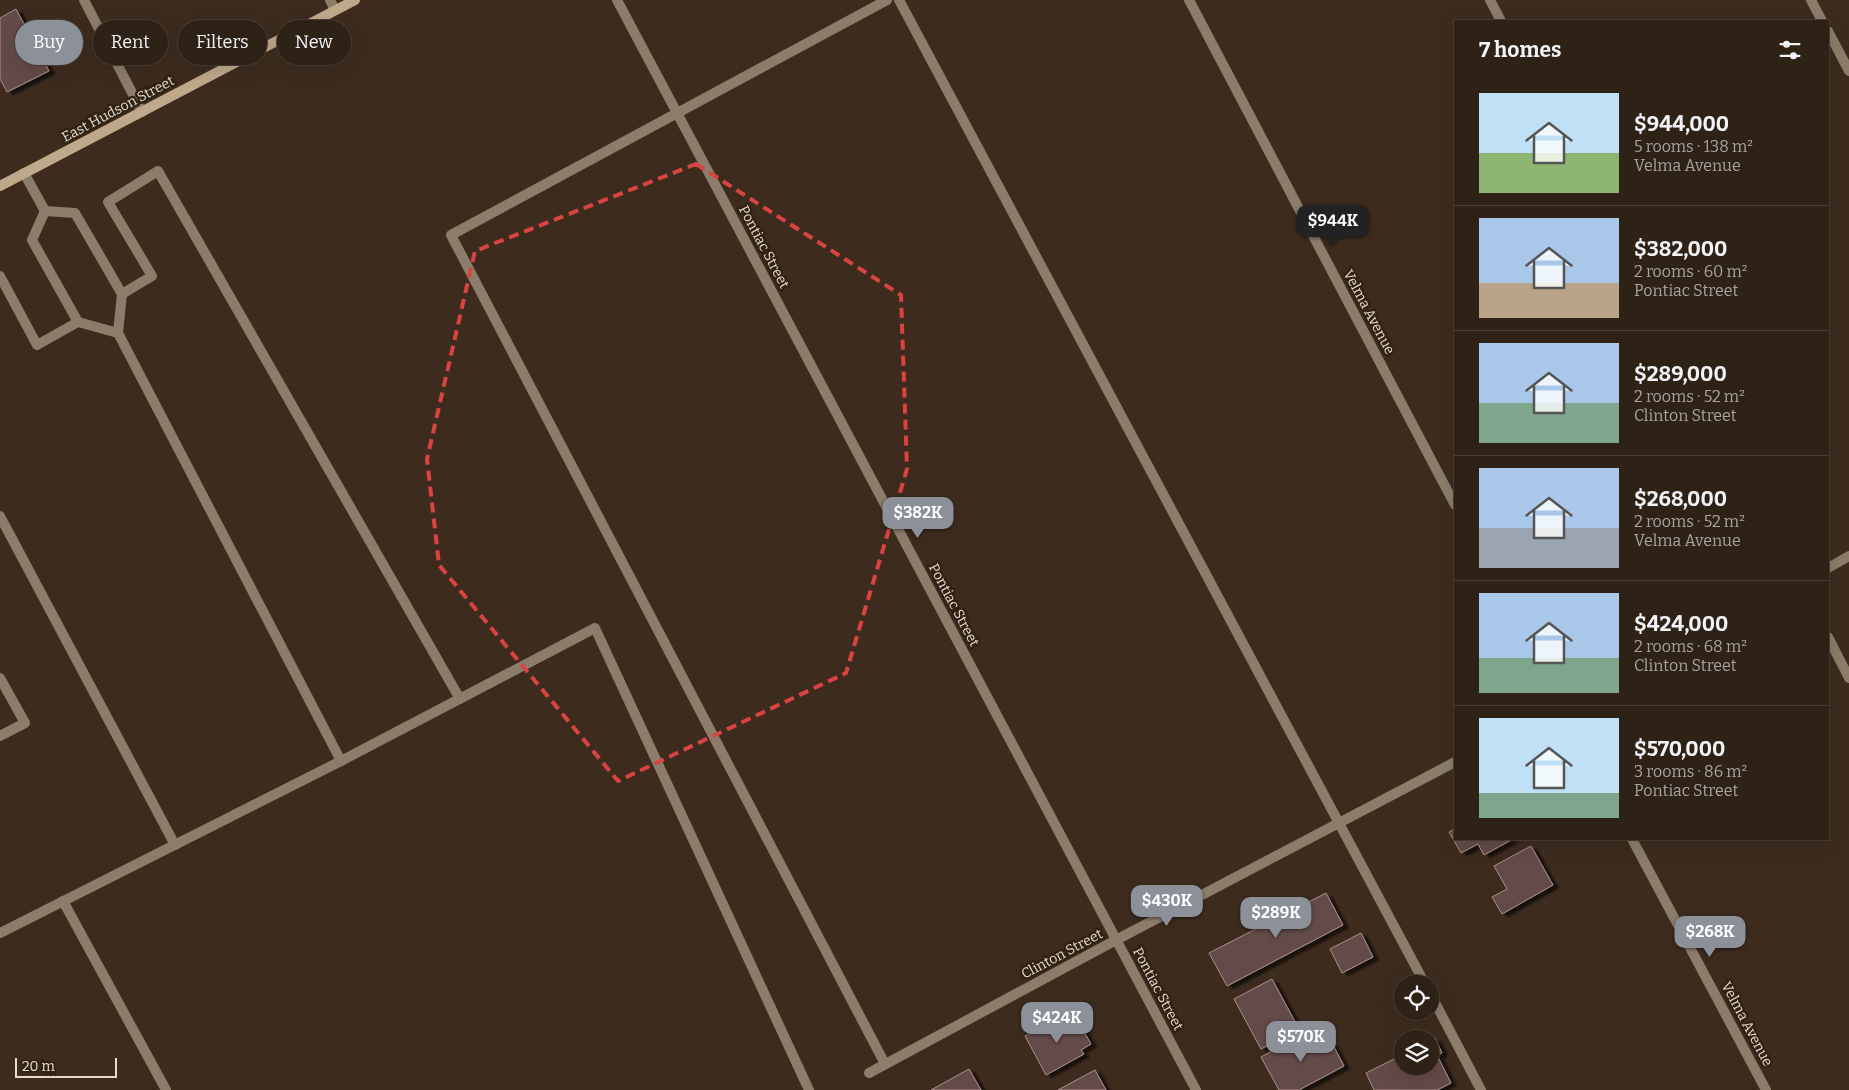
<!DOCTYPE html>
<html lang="en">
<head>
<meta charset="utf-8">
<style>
  :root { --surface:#2e2116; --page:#36291f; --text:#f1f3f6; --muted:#a7a3a1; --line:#493e35; --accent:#8c9099 }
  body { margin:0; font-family:Bitter,serif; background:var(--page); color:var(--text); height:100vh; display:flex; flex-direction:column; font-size:19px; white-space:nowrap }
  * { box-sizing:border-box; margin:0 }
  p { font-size:16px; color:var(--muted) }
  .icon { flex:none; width:28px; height:28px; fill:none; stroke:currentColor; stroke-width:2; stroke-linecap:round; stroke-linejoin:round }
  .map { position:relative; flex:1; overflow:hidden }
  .side { position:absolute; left:1454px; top:20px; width:375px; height:820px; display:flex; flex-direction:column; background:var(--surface); border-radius:0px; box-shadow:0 5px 20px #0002,0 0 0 1px var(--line) }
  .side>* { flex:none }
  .hud { position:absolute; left:15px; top:20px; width:475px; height:45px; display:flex; gap:10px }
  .controls { position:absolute; left:1394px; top:975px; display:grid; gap:10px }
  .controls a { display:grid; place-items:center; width:45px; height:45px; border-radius:50%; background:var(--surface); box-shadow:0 5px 20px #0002,0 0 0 1px var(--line); font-size:25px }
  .scale { position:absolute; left:15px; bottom:12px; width:102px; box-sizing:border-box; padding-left:5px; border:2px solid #e7dbd2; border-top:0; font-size:14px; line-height:18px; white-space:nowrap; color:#e7dbd2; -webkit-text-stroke:4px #322214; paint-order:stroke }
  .price { position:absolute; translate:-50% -42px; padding:0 11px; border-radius:10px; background:var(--accent); color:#fff; font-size:16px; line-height:32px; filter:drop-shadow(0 1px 2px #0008) }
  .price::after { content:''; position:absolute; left:50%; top:30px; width:15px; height:11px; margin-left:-8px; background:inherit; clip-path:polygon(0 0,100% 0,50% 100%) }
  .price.on { background:#222; color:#fff }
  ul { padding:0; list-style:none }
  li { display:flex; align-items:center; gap:15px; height:125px; padding:0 25px }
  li+li { border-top:1px solid var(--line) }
  li span { display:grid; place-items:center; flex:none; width:140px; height:100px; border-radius:0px; color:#555 }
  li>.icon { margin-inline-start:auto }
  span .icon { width:60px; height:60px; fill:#fffc; stroke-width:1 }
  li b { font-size:21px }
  h2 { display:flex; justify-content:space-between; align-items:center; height:60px; padding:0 25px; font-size:21px }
  .pill { padding:0 18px; border-radius:22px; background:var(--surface); box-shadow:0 5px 20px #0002,0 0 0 1px var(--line); font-size:18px; line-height:45px }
  .pill.on { background:var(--accent); color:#fff }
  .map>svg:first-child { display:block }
  .building { fill:#644b48; stroke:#ab8f8b; filter:url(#shadow) }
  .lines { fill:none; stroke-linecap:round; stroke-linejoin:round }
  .lane { stroke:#8c7d6b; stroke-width:10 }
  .street { stroke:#8c7d6b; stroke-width:10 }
  .secondary { stroke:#c0a88b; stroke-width:10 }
  .marked { fill:none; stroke:#d94342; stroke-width:4; stroke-dasharray:10 6; stroke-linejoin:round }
  .labels { text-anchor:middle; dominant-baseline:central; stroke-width:5; stroke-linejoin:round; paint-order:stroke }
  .street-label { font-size:14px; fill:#e7dbd2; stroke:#322214 }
</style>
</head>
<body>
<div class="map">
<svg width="1849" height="1090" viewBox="0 0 1849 1090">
  <defs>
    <filter id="shadow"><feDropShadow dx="5.5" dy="3" stdDeviation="1" flood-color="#0009"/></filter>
  </defs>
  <rect width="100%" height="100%" fill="#3d2c1e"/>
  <g class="building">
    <polygon points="16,9 49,71 7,92 0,79 0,18"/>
    <polygon points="1455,829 1455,839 1513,839 1484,855 1478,844 1461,853 1449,832"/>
    <polygon points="1531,846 1553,885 1502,914 1492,897 1507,889 1494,866"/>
    <polygon points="1326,893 1343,925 1227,986 1209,953"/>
    <polygon points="1361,933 1373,957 1342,973 1330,949"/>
    <polygon points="1272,979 1299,1029 1261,1049 1234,999"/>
    <polygon points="1063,1015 1073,1033 1082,1028 1091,1044 1081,1050 1084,1054 1046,1075 1025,1036"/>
    <polygon points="1307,1032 1316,1051 1332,1043 1344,1066 1299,1090 1279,1090 1261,1057"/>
    <polygon points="1435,1038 1442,1053 1437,1055 1451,1083 1437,1090 1374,1090 1366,1073 1402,1055 1402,1066 1430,1066 1430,1041"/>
    <polygon points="969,1069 981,1090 931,1090"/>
    <polygon points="1095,1070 1106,1090 1058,1090"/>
  </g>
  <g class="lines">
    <g class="lane">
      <polyline points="84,0 142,112"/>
      <polyline points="899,0 1425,984"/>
      <polyline points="1490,0 1501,21"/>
      <polyline points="24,173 45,211"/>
      <polygon points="45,211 75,213 122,294 118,333 78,322 32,240"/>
      <polyline points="0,276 37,345 78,322"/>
      <polyline points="122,294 152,276 108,202 158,171 460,699"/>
      <polyline points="118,333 341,761"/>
      <polyline points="0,516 175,845"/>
      <polyline points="1828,637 1849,678"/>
      <polyline points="0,678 25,723 0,736"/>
      <polyline points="63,901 166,1090"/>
      <polyline points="0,933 341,761 595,628 809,1090"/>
      <polyline points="1430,993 1481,1090"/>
      <polyline points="885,1064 451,235 887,0"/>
    </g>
    <g class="street">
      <polyline points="330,0 335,10"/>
      <polyline points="617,0 1196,1090"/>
      <polyline points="1189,0 1455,505"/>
      <polyline points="1811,0 1822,21"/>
      <polyline points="1828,31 1849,71"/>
      <polyline points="1828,568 1849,556"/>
      <polyline points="1632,839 1766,1090"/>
      <polyline points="869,1073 1116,940 1455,762"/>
    </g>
    <polyline class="secondary" points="0,186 355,0"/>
  </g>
  <path class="marked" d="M696 164 901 295 907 469 846 673 618 781 439 565 427 459 475 251Z"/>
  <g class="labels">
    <g class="street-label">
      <text transform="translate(118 109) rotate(-28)">East Hudson Street</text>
      <text transform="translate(764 247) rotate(62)">Pontiac Street</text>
      <text transform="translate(1369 312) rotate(62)">Velma Avenue</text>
      <text transform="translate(954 605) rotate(62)">Pontiac Street</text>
      <text transform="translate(1062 954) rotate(-28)">Clinton Street</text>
      <text transform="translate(1158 989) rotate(62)">Pontiac Street</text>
      <text transform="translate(1747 1024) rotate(62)">Velma Avenue</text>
    </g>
  </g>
</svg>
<div class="controls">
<a><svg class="icon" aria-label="locate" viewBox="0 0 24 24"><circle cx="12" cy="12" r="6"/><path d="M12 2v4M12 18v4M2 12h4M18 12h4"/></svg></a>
<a><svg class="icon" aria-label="layers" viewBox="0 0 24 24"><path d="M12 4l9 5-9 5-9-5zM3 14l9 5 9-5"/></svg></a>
</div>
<div class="scale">20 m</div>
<b class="price on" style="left:1333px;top:247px">$944K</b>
<b class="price" style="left:918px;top:539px">$382K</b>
<b class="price" style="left:1167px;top:927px">$430K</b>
<b class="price" style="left:1276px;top:939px">$289K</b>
<b class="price" style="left:1710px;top:958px">$268K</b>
<b class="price" style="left:1057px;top:1044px">$424K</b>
<b class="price" style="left:1301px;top:1063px">$570K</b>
<div class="hud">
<a class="pill on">Buy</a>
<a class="pill">Rent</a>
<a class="pill">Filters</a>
<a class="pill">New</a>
</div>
<section class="side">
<h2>7 homes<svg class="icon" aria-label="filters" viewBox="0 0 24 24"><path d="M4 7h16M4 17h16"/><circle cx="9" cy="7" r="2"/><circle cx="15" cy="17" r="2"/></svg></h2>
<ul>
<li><span style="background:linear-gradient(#bfe0f5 60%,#8fb573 0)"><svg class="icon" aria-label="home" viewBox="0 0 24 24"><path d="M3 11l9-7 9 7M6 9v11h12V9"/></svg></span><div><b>$944,000</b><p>5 rooms · 138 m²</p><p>Velma Avenue</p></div></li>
<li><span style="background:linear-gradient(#a9c7e8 65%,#b9a48a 0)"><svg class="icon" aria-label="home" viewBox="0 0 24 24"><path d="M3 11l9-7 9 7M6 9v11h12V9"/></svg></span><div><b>$382,000</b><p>2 rooms · 60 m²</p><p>Pontiac Street</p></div></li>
<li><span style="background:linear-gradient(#a9c7e8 60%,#7fa58c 0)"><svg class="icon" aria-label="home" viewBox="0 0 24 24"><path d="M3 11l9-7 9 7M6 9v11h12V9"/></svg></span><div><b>$289,000</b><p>2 rooms · 52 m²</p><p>Clinton Street</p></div></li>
<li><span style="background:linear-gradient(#a9c7e8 60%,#9aa5b1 0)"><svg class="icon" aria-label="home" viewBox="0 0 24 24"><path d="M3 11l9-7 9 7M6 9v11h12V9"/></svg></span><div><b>$268,000</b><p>2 rooms · 52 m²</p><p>Velma Avenue</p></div></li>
<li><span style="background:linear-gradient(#a9c7e8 65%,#7fa58c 0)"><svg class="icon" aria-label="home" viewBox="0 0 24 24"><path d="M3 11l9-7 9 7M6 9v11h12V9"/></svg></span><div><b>$424,000</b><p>2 rooms · 68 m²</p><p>Clinton Street</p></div></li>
<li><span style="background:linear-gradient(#bfe0f5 75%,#7fa58c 0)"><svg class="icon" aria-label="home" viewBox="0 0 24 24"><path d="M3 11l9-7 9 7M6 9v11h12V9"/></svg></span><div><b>$570,000</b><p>3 rooms · 86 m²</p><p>Pontiac Street</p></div></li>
</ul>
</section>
</div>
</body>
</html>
